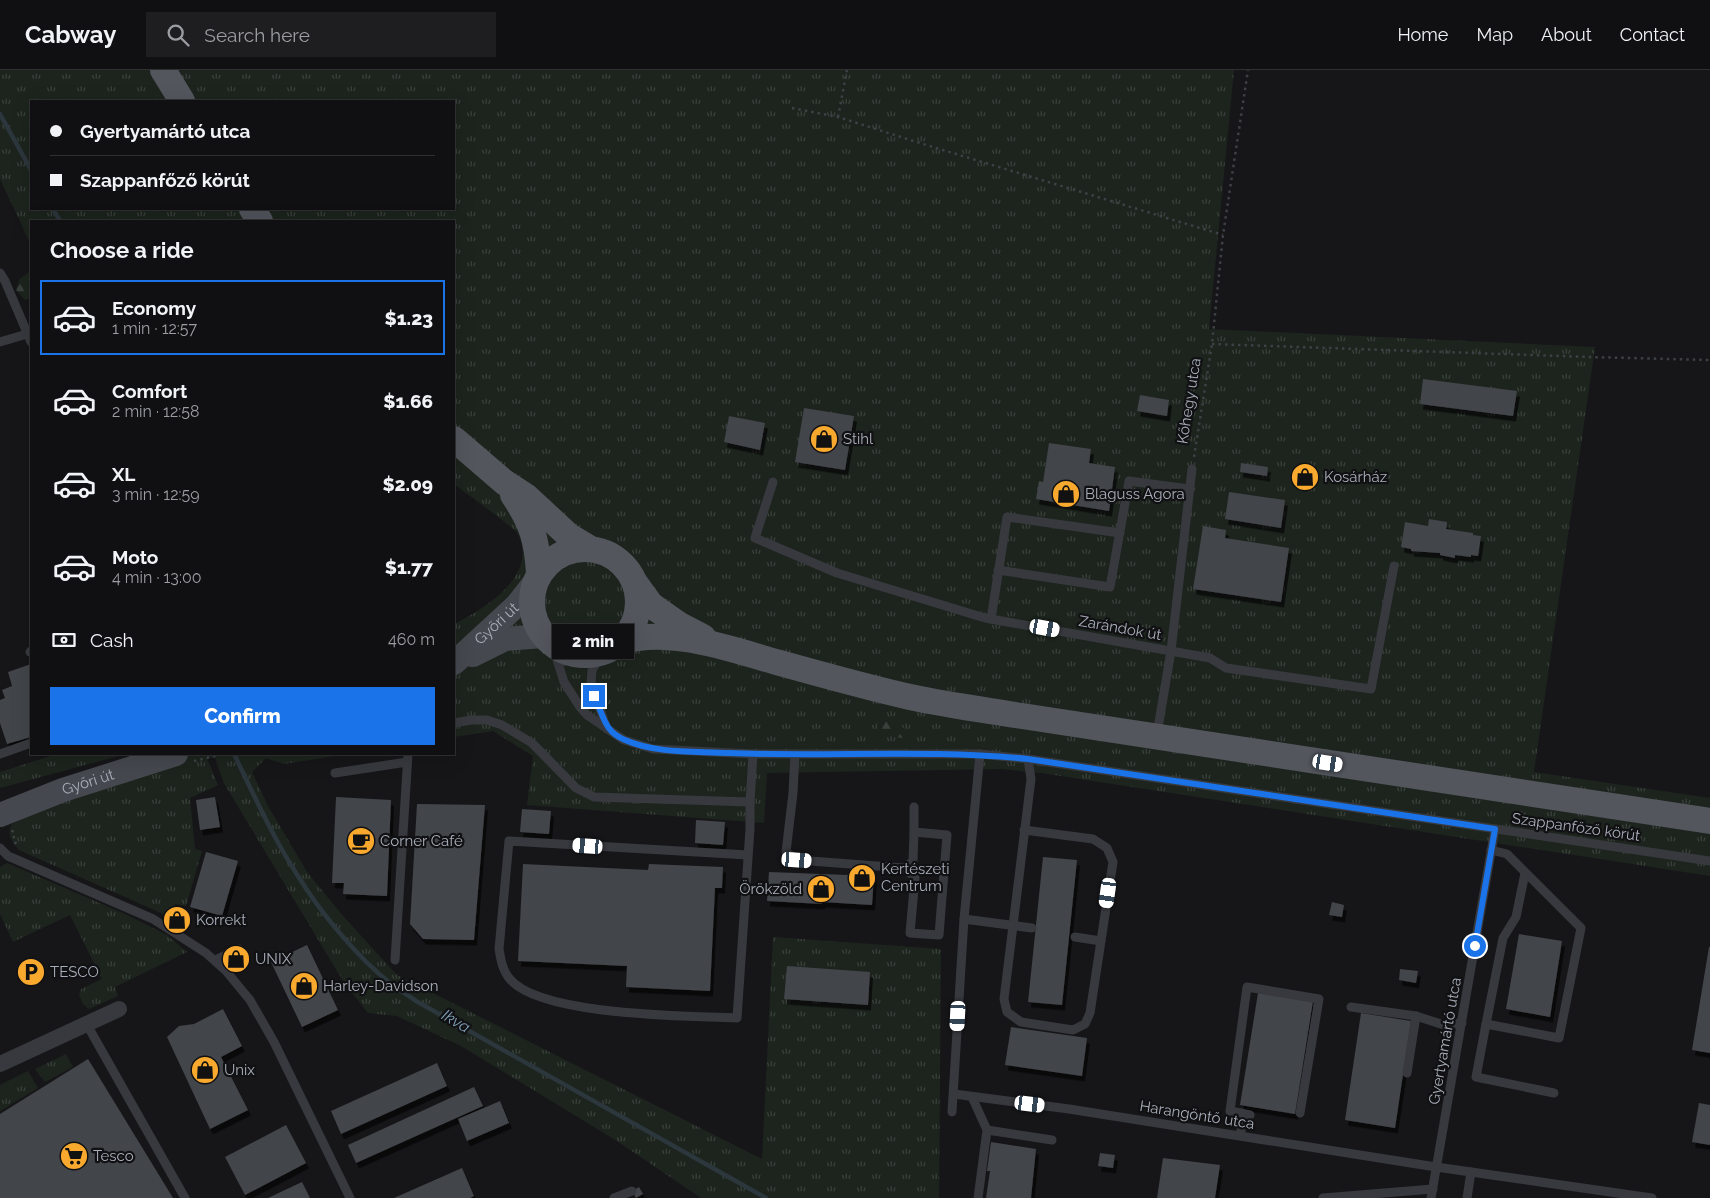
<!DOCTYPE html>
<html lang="en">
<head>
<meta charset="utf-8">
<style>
  :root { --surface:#101013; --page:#1e1e21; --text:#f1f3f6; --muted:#9c9da0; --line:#303033; --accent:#1a73e8 }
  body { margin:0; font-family:Raleway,sans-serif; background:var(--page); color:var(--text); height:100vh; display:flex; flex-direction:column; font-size:19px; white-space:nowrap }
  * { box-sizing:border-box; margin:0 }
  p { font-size:16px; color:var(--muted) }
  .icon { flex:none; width:28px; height:28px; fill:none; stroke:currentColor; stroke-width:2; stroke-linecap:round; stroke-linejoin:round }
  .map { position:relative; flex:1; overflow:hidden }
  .panel { position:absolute; left:30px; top:150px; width:425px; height:535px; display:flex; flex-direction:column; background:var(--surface); border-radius:0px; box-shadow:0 5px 20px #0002,0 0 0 1px var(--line) }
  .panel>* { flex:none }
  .banner { position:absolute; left:30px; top:30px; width:425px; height:110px; border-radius:0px; box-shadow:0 5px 20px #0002,0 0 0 1px var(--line); display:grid; align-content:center; height:110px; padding:0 20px; background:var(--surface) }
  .end { position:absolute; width:22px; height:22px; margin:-11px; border:6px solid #1a73e8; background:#fff; box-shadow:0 0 0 2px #fff }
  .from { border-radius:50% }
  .bubble { position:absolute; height:35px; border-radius:0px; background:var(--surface); box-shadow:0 5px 20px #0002,0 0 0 1px var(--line); font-size:16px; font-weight:800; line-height:35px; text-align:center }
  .car { position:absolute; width:15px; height:30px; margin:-15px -8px; border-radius:6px; box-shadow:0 0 4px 1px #0007; background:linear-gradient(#fff 24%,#345 0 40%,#fff 0 76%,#345 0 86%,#fff 0) }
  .banner b { display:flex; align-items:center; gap:18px; height:48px; font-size:19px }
  .banner b+b { border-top:1px solid var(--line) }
  .banner i { width:12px; height:12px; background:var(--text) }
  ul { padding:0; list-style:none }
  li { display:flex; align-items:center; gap:15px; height:75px; margin:0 10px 8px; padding:0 10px; border:2px solid transparent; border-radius:0px }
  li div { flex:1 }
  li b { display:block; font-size:19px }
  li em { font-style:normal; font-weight:800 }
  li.current { border-color:var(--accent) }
  li>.icon { width:45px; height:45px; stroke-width:1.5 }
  h2 { padding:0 20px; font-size:22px; line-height:60px }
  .pay { display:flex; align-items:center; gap:12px; height:55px; padding:0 20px; font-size:19px }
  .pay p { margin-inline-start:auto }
  .button { display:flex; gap:10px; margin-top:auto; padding:10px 20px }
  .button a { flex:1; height:58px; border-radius:0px; background:var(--accent); color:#fff; font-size:20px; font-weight:800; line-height:58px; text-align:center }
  header { display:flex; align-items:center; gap:30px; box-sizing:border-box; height:70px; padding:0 25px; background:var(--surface); border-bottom:1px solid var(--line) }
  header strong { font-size:24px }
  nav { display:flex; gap:28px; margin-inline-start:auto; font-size:18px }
  .search { width:350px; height:45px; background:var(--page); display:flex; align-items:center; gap:12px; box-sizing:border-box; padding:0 18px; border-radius:0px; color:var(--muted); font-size:19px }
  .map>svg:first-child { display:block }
</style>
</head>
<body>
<header>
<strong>Cabway</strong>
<div class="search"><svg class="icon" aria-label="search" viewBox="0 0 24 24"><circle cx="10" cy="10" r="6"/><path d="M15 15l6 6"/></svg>Search here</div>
<nav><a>Home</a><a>Map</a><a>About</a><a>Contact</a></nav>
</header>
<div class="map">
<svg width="1710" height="1128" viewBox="0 0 1710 1128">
  <defs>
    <pattern id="grass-tufts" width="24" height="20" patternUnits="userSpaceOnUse" patternTransform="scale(1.25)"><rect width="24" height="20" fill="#1c241d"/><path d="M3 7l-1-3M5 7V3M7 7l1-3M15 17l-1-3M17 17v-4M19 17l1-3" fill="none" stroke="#3a413c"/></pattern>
    <pattern id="forest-firs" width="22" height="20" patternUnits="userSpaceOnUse" patternTransform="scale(1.25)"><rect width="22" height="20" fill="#1c241d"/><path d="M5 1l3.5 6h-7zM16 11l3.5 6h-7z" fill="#3a413c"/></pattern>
    <filter id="shadow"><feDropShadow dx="3" dy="5.5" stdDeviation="0" flood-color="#0009"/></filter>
  </defs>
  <rect width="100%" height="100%" fill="#161619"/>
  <g fill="url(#grass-tufts)" fill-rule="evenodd">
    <path d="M0 0H1234L1209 259 1595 277 1534 702 1710 728V806L1041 703 1002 699 767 703 764 753 527 735 533 686 493 661 454 667V554C484 539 539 506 518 464 514 457 464 422 454 414V151H31V175L0 109ZM31 31H454V139H31Z"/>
    <path d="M57 684H126L0 718V702Z"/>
    <path d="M164 684H348L284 694 266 688 252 702 268 736 307 802 343 846 397 905 762 1089 773 867 941 879 939 1128H701L617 1071 461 976 397 946 368 943 343 911 224 713 215 688H207L218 715 190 728 195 779 202 781 186 836 175 834 170 847 19 780C12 771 6 765 12 754Z"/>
    <path d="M7 793 125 844 167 865 187 882 115 917 118 926 89 939 83 934 79 925 81 919 102 909 70 845 13 872 0 844V797Z"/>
    <path d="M66 984 73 997 45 1012 35 999Z"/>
    <path d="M28 1001 38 1018 0 1041V1015Z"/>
  </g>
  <g fill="url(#forest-firs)">
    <path d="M29 202H31V228L25 230 16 220 20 209Z"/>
    <path d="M879 650H896L915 670 877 664Z"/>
  </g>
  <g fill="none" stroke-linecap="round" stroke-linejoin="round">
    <g stroke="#2c363d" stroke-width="4.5">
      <path d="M0 44 31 100"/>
      <path d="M53 139 60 151"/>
      <path d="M234 684C254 725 273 768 298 806 320 842 357 887 390 913 398 920 408 925 416 931L766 1128"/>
    </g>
  </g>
  <g fill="#424449" filter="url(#shadow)">
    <path d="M1423 309 1517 321 1513 346 1420 334Z"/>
    <path d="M1140 325 1169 330 1167 346 1137 341Z"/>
    <path d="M804 338 854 346 845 400 795 392Z"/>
    <path d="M729 346 765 353 760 380 724 372Z"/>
    <path d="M1049 373 1091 379 1089 393 1115 397 1109 441 1036 429 1039 411 1043 412Z"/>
    <path d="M1241 393 1268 397 1267 406 1240 402Z"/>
    <path d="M1229 422 1285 430 1281 458 1225 449Z"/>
    <path d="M1429 449 1447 452 1446 459 1473 463V465L1481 466 1478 486 1471 485V487L1455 485V488L1440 485V483L1411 481V479L1401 477 1405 452 1428 456Z"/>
    <path d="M1203 456 1226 460 1225 468 1289 478 1281 532 1193 519Z"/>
    <path d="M31 594V667L7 674 0 653V630L5 628 2 620 12 616 8 602Z"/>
    <path d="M215 727 220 757 200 760 196 730Z"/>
    <path d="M336 727 391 730 387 826 343 824 344 813H332Z"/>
    <path d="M417 734 485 735 474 870 423 869 410 854Z"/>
    <path d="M522 739 551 741 549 764 520 762Z"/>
    <path d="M696 750 725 752 723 775 695 773Z"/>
    <path d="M206 782 238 791 222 846 190 837Z"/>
    <path d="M1043 787 1077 790 1062 935 1028 932Z"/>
    <path d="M523 794 648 800 649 794 723 797 722 818H715L710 921 626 917 627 896 518 891Z"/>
    <path d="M769 802 874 806 872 835 822 832V834L767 831Z"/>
    <path d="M1332 832 1344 835 1342 847 1329 845Z"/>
    <path d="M1519 864 1562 871 1550 947 1506 939Z"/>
    <path d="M307 875 338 940 302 957 271 892Z"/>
    <path d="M1709 877H1710V983L1692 980Z"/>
    <path d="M787 896 870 902 868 935 784 929Z"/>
    <path d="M1400 899 1418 901 1416 913 1399 910Z"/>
    <path d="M1258 923 1313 931 1295 1044 1240 1035Z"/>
    <path d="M223 939 242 976 221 987 248 1040 210 1059 167 967 179 956 194 954Z"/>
    <path d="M1361 943 1411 951 1395 1058 1345 1050Z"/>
    <path d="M1011 957 1087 968 1082 1006 1005 995Z"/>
    <path d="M88 989 173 1128H0V1044Z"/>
    <path d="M437 993 447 1016 341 1064 331 1041Z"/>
    <path d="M474 1017 483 1036 356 1093 348 1075Z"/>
    <path d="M500 1031 509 1053 467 1071 458 1049Z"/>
    <path d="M1699 1033 1710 1035V1075L1692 1072Z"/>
    <path d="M286 1055 306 1093 245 1125 225 1087Z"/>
    <path d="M991 1072 1036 1079 1031 1128H986L990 1101H987Z"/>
    <path d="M1100 1083 1115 1085 1113 1098 1098 1096Z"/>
    <path d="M1163 1088 1220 1095 1215 1128H1157Z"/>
    <path d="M462 1098 474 1126 470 1128H394Z"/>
    <path d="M302 1112 310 1128H268Z"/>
    <path d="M639 1117 643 1124 636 1128 632 1121Z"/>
  </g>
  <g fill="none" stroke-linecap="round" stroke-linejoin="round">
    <g stroke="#3d4045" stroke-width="2.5" stroke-dasharray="2.5 4" stroke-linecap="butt">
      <path d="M792 38 838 47 923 74 1223 165"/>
      <path d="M838 47 847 0"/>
      <path d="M1212 274 1589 287 1710 290"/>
      <path d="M1194 387 1212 274 1223 165 1248 0"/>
      <path d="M194 691 223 684"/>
      <path d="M13 760 12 763 16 772 14 775"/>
    </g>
    <g stroke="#37393e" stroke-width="9">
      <path d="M0 203 5 211 31 272"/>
      <path d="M0 272 27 264"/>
      <path d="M773 412 755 468 837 503 985 548 1210 588 1226 598 1371 619 1394 496"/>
      <path d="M998 500 1110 517 1129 411 1189 419"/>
      <path d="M991 549 1007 447 1120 463"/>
      <path d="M552 574 564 612 580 637 587 645 624 670 653 679 753 684H980L1028 689 1710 791"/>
      <path d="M604 581 592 600 591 614 607 659"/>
      <path d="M30 582 31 581"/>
      <path d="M454 653 471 650H487L502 655 532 673 576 718 594 727 750 732 753 684"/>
      <path d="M1157 664 1171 581 1192 399"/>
      <path d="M0 684 31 673"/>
      <path d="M795 684 793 723 786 782 797 790 904 798 915 808 910 863 939 865 947 765 914 762 913 791 904 798"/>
      <path d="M335 703 407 692"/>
      <path d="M1024 760 1093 769 1107 778 1113 792 1090 943 1085 954 1073 960 1021 952 1007 942 1004 929 1031 709 1028 689"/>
      <path d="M914 762V737"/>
      <path d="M0 778 8 786 153 849 206 883 226 901 250 930 274 972 350 1128"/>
      <path d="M1491 780 1507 784 1581 858 1559 968 1486 954 1503 868 1516 847 1525 803"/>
      <path d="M748 785 509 771 499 879C501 890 502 899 509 908 538 946 689 946 737 948L750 759V732"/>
      <path d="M964 849 1032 858"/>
      <path d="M1075 867 1101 871"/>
      <path d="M215 890 239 879"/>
      <path d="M395 890 408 684"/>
      <path d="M1351 937 1416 946 1444 955 1462 953"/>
      <path d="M86 953 185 1128"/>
      <path d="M1486 954 1476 1007 1554 1023"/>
      <path d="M1407 1003 1416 946"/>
      <path d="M954 1024 1069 1039 1436 1097 1652 1128"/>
      <path d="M972 1027 987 1060 1052 1070"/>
      <path d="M952 1042 964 849 980 684"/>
      <path d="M1250 1045 1230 1041 1247 917 1319 929 1300 1043"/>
      <path d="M1240 1065 1242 1056V1043"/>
      <path d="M614 1128 632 1121"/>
      <path d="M978 1128 987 1060"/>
      <path d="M1323 1128 1433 1119"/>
      <path d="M1431 1128 1495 759"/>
      <path d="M1467 1128 1471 1102"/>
    </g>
    <path stroke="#37393e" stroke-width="16" d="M0 994 119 939"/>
    <g stroke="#45484e" stroke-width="24">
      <path d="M473 585 505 569 544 566"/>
      <path id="s1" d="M454 593 517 535 535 512"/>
      <path id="s2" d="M0 745 63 720 176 684"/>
    </g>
    <g stroke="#53565d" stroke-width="26">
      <path d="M163 0 182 31"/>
      <path d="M252 139 260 151"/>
      <path d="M454 369 504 412 527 427 569 466 589 478"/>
      <path d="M513 425C532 453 537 470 539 503"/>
      <circle cx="585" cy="532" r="53"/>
      <path d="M635 513 651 535 678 554 703 567"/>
      <path d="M620 572C669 556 733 580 780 593 823 605 866 617 910 627 947 635 985 640 1022 646L1710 751"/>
    </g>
  </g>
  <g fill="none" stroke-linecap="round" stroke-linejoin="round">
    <path stroke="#1a73e8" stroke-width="6" d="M594 626C604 645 603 661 625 670 657 684 695 681 729 683 829 687 929 679 1028 689L1495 759 1475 876"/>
  </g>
  <defs>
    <symbol id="shop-disc" viewBox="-11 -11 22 22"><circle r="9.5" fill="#f9aa2e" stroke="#111114"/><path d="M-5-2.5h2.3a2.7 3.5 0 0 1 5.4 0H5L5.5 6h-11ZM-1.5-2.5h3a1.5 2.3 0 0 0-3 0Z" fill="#111"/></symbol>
    <symbol id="cafe-disc" viewBox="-11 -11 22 22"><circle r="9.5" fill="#f9aa2e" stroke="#111114"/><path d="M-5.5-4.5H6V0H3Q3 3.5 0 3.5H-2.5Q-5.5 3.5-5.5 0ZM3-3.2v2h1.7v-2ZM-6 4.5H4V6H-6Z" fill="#111"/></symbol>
    <symbol id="parking-disc" viewBox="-11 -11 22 22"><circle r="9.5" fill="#f9aa2e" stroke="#111114"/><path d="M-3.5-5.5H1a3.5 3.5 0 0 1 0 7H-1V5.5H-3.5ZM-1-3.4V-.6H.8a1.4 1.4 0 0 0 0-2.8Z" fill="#111"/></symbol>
    <symbol id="supermarket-disc" viewBox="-11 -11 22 22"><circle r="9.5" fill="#f9aa2e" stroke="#111114"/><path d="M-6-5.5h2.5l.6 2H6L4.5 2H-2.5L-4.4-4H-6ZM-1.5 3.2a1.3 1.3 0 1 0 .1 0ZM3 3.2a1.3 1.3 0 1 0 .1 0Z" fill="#111"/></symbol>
  </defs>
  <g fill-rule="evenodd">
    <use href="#shop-disc" x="808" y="353" width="32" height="32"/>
    <use href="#shop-disc" x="1289" y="391" width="32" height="32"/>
    <use href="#shop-disc" x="1050" y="408" width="32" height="32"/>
    <use href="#cafe-disc" x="345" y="755" width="32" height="32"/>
    <use href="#shop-disc" x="846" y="792" width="32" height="32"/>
    <use href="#shop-disc" x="805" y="803" width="32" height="32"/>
    <use href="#shop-disc" x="161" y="834" width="32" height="32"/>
    <use href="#shop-disc" x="220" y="873" width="32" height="32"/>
    <use href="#parking-disc" x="15" y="886" width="32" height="32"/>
    <use href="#shop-disc" x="288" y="900" width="32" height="32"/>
    <use href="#shop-disc" x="189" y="984" width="32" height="32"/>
    <use href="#supermarket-disc" x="58" y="1070" width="32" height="32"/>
  </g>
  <g text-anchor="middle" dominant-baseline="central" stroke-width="4.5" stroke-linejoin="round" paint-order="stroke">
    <g font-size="15" fill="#a8aeb9" stroke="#111114">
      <text transform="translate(1189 331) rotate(-81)">Kőhegy utca</text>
      <text stroke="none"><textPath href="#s1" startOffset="58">Győri út</textPath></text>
      <text transform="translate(1120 558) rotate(10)">Zarándok út</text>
      <text stroke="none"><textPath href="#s2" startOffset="94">Győri út</textPath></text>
      <text transform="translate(1576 757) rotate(8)">Szappanfőző körút</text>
      <text transform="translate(1445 971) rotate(-80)">Gyertyamártó utca</text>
      <text transform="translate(1197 1045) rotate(9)">Harangöntő utca</text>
    </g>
    <g font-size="15" fill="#a8aeb9" stroke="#111114" text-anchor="start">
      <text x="843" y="369">Stihl</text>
      <text x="1324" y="407">Kosárház</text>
      <text x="1085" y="424">Blaguss Agora</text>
      <text x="380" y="771">Corner Café</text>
      <text x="881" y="799">Kertészeti<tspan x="881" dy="17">Centrum</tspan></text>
      <text x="802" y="819" text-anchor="end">Örökzöld</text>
      <text x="196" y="850">Korrekt</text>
      <text x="255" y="889">UNIX</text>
      <text x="50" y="902">TESCO</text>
      <text x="323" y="916">Harley-Davidson</text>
      <text x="224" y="1000">Unix</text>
      <text x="93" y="1086">Tesco</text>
    </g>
    <g font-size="16" font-style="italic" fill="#7e9eb5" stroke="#111114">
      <text transform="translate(456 951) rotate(30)">Ikva</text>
    </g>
  </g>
</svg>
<i class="end from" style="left:1475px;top:876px"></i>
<i class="end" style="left:594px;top:626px"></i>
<div class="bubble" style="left:552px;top:554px;width:82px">2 min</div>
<i class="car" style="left:1045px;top:558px;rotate:100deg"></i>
<i class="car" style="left:1328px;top:693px;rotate:99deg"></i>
<i class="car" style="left:588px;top:776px;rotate:274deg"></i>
<i class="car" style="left:797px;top:790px;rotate:94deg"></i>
<i class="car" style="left:1108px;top:823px;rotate:188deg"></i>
<i class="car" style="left:958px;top:946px;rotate:183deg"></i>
<i class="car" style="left:1030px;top:1034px;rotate:97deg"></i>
<div class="banner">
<b><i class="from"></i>Gyertyamártó utca</b>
<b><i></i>Szappanfőző körút</b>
</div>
<section class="panel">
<h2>Choose a ride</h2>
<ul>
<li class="current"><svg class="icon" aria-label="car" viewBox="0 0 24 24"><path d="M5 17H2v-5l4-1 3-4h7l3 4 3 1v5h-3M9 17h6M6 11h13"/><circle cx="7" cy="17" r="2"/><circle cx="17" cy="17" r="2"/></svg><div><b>Economy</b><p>1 min · 12:57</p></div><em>$1.23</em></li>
<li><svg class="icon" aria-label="car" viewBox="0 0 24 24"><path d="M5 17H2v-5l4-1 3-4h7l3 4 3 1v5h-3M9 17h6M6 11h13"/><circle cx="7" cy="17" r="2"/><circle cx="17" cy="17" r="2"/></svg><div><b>Comfort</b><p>2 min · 12:58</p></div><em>$1.66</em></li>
<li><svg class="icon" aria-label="car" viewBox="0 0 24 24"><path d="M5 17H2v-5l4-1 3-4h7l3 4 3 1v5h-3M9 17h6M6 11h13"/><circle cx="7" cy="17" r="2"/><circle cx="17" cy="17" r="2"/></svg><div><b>XL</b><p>3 min · 12:59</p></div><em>$2.09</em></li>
<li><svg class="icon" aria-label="car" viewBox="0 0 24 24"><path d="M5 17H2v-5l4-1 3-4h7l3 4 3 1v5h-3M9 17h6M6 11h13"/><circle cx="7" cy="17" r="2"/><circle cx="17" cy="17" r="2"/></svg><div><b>Moto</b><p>4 min · 13:00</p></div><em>$1.77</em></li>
</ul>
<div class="pay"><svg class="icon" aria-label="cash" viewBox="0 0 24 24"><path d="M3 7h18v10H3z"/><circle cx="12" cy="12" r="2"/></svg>Cash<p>460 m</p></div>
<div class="button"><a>Confirm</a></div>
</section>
</div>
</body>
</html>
